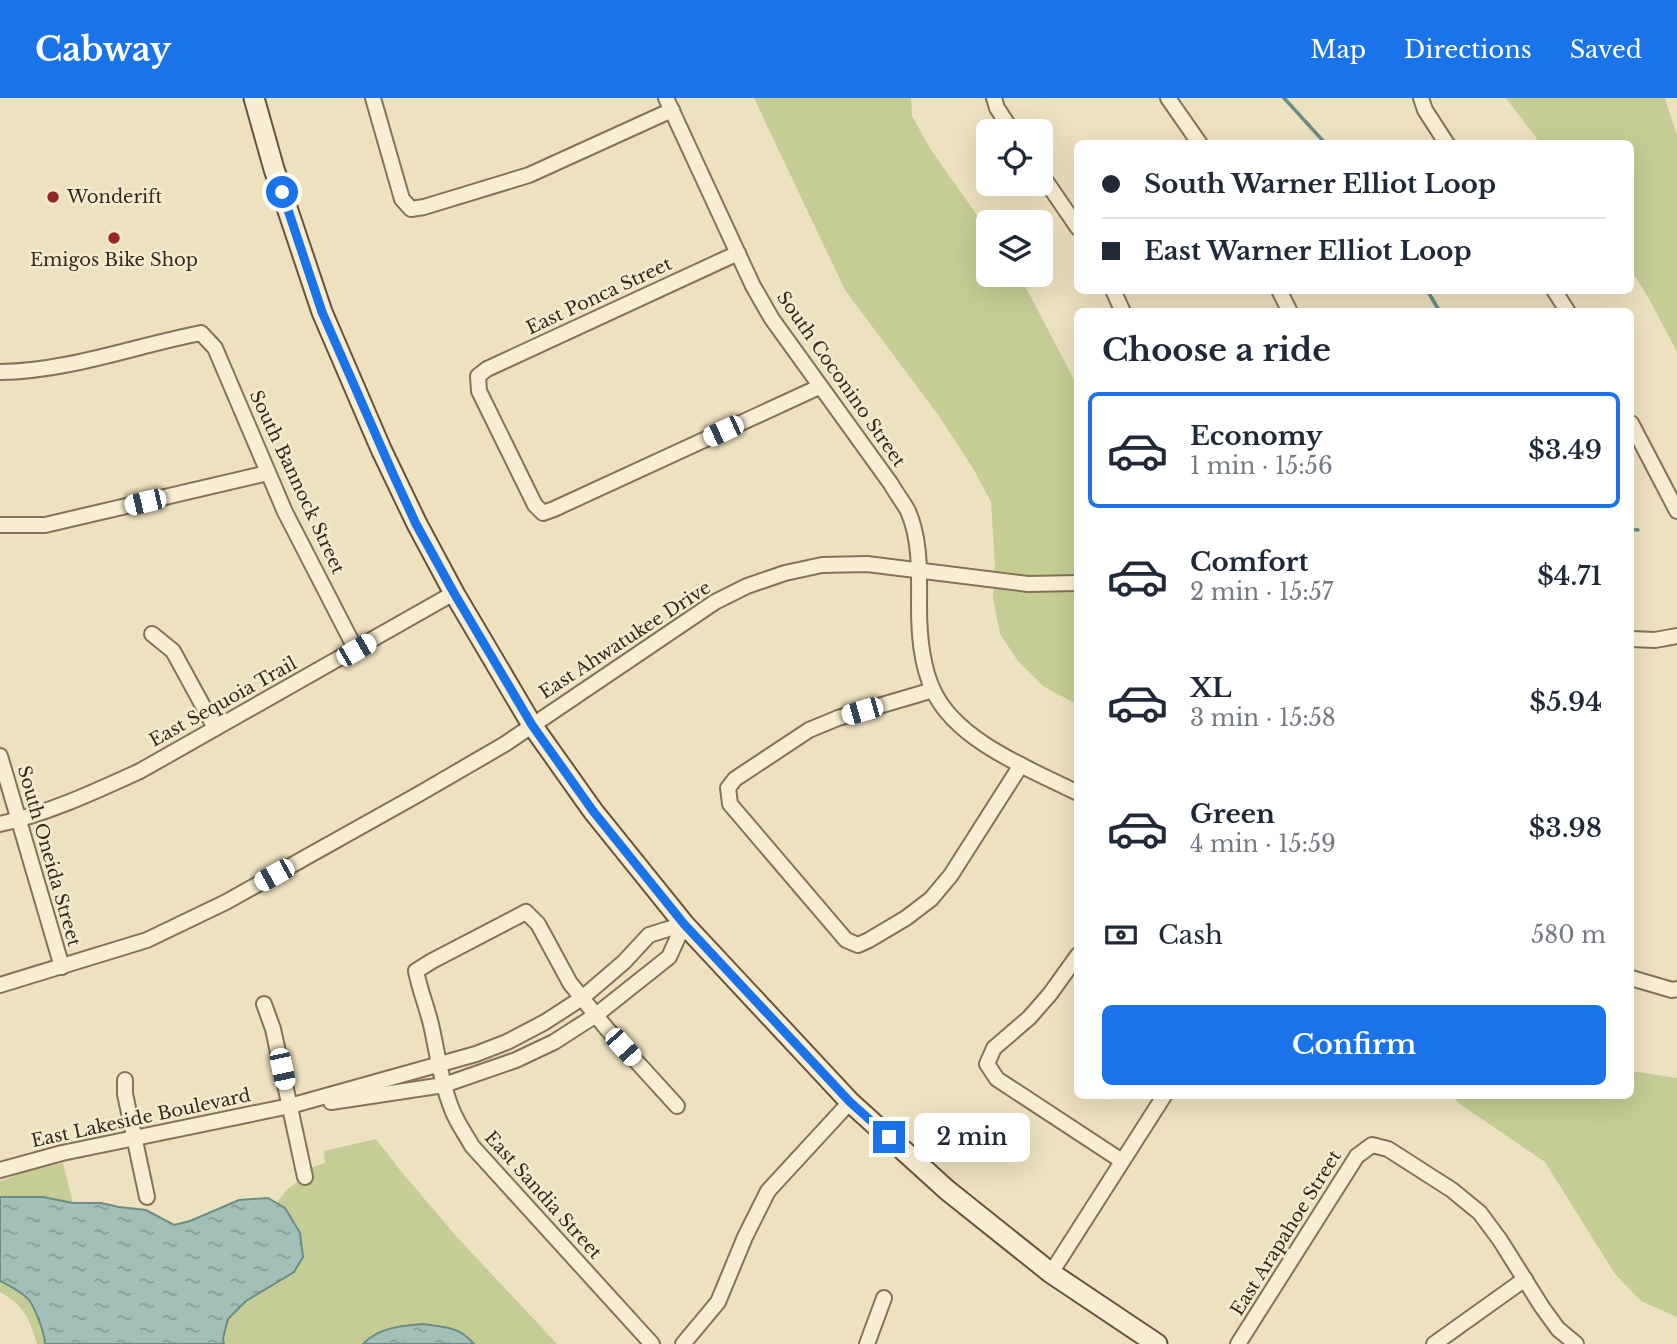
<!DOCTYPE html>
<html lang="en">
<head>
<meta charset="utf-8">
<style>
  :root { --surface:#fff; --page:#f6f6f7; --text:#1f2937; --muted:#747a83; --line:#e0e1e3; --accent:#1a73e8 }
  body { margin:0; font-family:"Libre Baskerville",serif; background:var(--page); color:var(--text); height:100vh; display:flex; flex-direction:column; font-size:26px; white-space:nowrap }
  * { box-sizing:border-box; margin:0 }
  p { font-size:23px; color:var(--muted) }
  .icon { flex:none; width:38px; height:38px; fill:none; stroke:currentColor; stroke-width:2; stroke-linecap:round; stroke-linejoin:round }
  .map { position:relative; flex:1; overflow:hidden }
  .details { position:absolute; left:1074px; top:210px; width:560px; height:791px; display:flex; flex-direction:column; background:var(--surface); border-radius:10px; box-shadow:0 7px 28px #0002 }
  .details>* { flex:none }
  .banner { position:absolute; left:1074px; top:42px; width:560px; height:154px; border-radius:10px; box-shadow:0 7px 28px #0002; display:grid; align-content:center; height:154px; padding:0 28px; background:var(--surface) }
  .controls { position:absolute; left:976px; top:21px; display:grid; gap:14px }
  .controls a { display:grid; place-items:center; width:77px; height:77px; border-radius:10px; background:var(--surface); box-shadow:0 7px 28px #0002; font-size:35px }
  .end { position:absolute; width:32px; height:32px; margin:-16px; border:9px solid #1a73e8; background:#fff; box-shadow:0 0 0 4px #fff }
  .from { border-radius:50% }
  .bubble { position:absolute; height:49px; border-radius:10px; background:var(--surface); box-shadow:0 7px 28px #0002; font-size:23px; font-weight:600; line-height:49px; text-align:center }
  .car { position:absolute; width:21px; height:42px; margin:-21px -10px; border-radius:9px; box-shadow:0 0 5px 2px #0007; background:linear-gradient(#fff 24%,#345 0 40%,#fff 0 76%,#345 0 86%,#fff 0) }
  .banner b { display:flex; align-items:center; gap:24px; height:66px; font-size:26px }
  .banner b+b { border-top:2px solid var(--line) }
  .banner i { width:18px; height:18px; background:var(--text) }
  ul { padding:0; list-style:none }
  li { display:flex; align-items:center; gap:21px; height:116px; margin:0 14px 10px; padding:0 14px; border:4px solid transparent; border-radius:10px }
  li div { flex:1 }
  li b { display:block; font-size:26px }
  li em { font-style:normal; font-weight:600 }
  li.active { border-color:var(--accent) }
  li>.icon { width:63px; height:63px; stroke-width:1.5 }
  h2 { padding:0 28px; font-size:32px; line-height:84px }
  .pay { display:flex; align-items:center; gap:18px; height:77px; padding:0 28px; font-size:26px }
  .pay p { margin-inline-start:auto }
  .cta { display:flex; gap:14px; margin-top:auto; padding:14px 28px }
  .cta a { flex:1; height:80px; border-radius:10px; background:var(--accent); color:#fff; font-size:28px; font-weight:600; line-height:80px; text-align:center }
  header { display:flex; align-items:center; gap:42px; box-sizing:border-box; height:98px; padding:0 35px; background:var(--accent); color:#fff }
  header strong { font-size:33px }
  nav { display:flex; gap:38px; margin-inline-start:auto; font-size:24px }
  .map>svg:first-child { display:block }
</style>
</head>
<body>
<header>
<strong>Cabway</strong>
<nav><a>Map</a><a>Directions</a><a>Saved</a></nav>
</header>
<div class="map">
<svg width="1677" height="1246" viewBox="0 0 1677 1246">
  <defs>
    <pattern id="water-ripples" width="26" height="14" patternUnits="userSpaceOnUse" patternTransform="scale(1.75)"><rect width="26" height="14" fill="#a3c0b8"/><path d="M2 4q2-2 4 0t4 0M15 11q2-2 4 0t4 0" fill="none" stroke="#869c95"/></pattern>
  </defs>
  <rect width="100%" height="100%" fill="#eee1c0"/>
  <g fill="#c5cc94">
    <path d="M754 0H911L912 18 931 52 989 134V177H1018L1023 184 1078 289V607L1043 588 1018 563 1000 536 993 500 995 469 991 404 974 372 939 318 845 192Z"/>
    <path d="M1506 0H1665L1677 38V254L1648 199 1631 172V46L1540 45Z"/>
    <path d="M1631 973 1677 980V1219L1641 1203 1615 1176 1545 1064 1464 1009 1451 998H1631Z"/>
    <path d="M376 1041 400 1072 456 1138 557 1246H37C29 1219 25 1209 0 1194V1083L28 1073 63 1065 73 1105H101L119 1109 146 1112 174 1127 190 1123 239 1102 268 1100 277 1105C288 1089 293 1084 313 1080L311 1070 325 1065 324 1053Z"/>
  </g>
  <g fill="url(#water-ripples)" stroke="#6a8e85" stroke-width="2">
    <path d="M0 1099H43L73 1105H101L119 1109 146 1112 174 1127 190 1123 239 1102 268 1100 285 1110 300 1135 303 1159 294 1174 246 1203 228 1221 223 1240 224 1246H45C45 1236 35 1210 29 1202 22 1194 10 1188 0 1183Z"/>
    <path d="M424 1226C447 1230 458 1228 474 1246H363C379 1229 402 1228 424 1226Z"/>
  </g>
  <g fill="none" stroke-linecap="round" stroke-linejoin="round">
    <g stroke="#6a8e85" stroke-width="3.5">
      <path d="M1284 0 1326 46"/>
      <path d="M1427 192 1440 214"/>
      <path d="M1631 431 1638 432"/>
    </g>
    <defs>
      <g id="minor">
        <path d="M373 0 402 101 411 111 424 109 529 77 672 12"/>
        <path d="M666 0 753 188 772 221 891 386C896 395 903 404 908 413 921 443 919 476 919 508 919 536 921 566 933 592 956 643 1030 671 1078 695"/>
        <path d="M994 0 997 10 1012 33"/>
        <path d="M1168 0 1200 46"/>
        <path d="M1421 0 1425 12 1447 46"/>
        <path d="M1041 76 1078 130"/>
        <path d="M738 155 487 271 478 278 479 293 535 407 543 415 554 411 819 289"/>
        <path d="M1113 192 1123 214"/>
        <path d="M1279 192 1290 214"/>
        <path d="M1554 192 1568 214"/>
        <path d="M0 274C69 273 134 248 201 235L215 250 285 414 356 552"/>
        <path d="M1631 325 1677 413"/>
        <path d="M0 427H45L268 375"/>
        <path d="M152 536 173 553 215 630"/>
        <path d="M1631 541 1655 542 1677 538"/>
        <path d="M933 592 838 620 809 632 735 681 728 690 730 706 846 842 858 847 869 842 906 820 931 801 951 777 1021 667"/>
        <path d="M0 658 62 869"/>
        <path d="M0 726C49 715 94 694 140 673L454 495"/>
        <path d="M1078 857 1050 896 1029 920 994 950 987 966 997 981 1122 1063"/>
        <path d="M1631 880 1672 892 1677 891"/>
        <path d="M0 887 147 842 226 804 419 696 505 646 715 504 747 488 785 475 822 467 867 466 1028 486 1078 485"/>
        <path d="M264 906 273 931 305 1079"/>
        <path d="M125 982V996L147 1099"/>
        <path d="M331 1004 444 987 516 962 554 944 596 917 669 859 684 826"/>
        <path d="M0 1072 62 1055 290 1008 476 956 507 944 545 924 582 900 624 864 649 837 684 826"/>
        <path d="M1051 1175 1164 998"/>
        <path d="M652 1246 472 1048C466 1037 458 1026 453 1014 442 988 438 959 432 931 428 911 420 894 416 873L432 863 526 814 538 826 570 885 607 931 677 1008"/>
        <path d="M683 1246 718 1204 745 1139 768 1093 850 1004"/>
        <path d="M867 1246 884 1200"/>
        <path d="M1238 1246 1357 1058 1372 1047 1388 1051 1452 1092 1480 1115 1500 1142 1542 1209 1558 1231 1576 1246"/>
        <path d="M1434 1246 1525 1181"/>
      </g>
      <path id="secondary" d="M254 0 274 71 322 214 381 351 417 426 454 495 532 627 593 713 684 826 850 1004 947 1092 1051 1175 1157 1246"/>
    </defs>
    <use href="#minor" stroke="#877158" stroke-width="18"/>
    <use href="#secondary" stroke="#68523b" stroke-width="23"/>
    <use href="#minor" stroke="#f9eed3" stroke-width="14"/>
    <use href="#secondary" stroke="#f9eed3" stroke-width="19"/>
  </g>
  <g fill="none" stroke-linecap="round" stroke-linejoin="round">
    <path stroke="#1a73e8" stroke-width="9" d="M282 94 322 214 393 376 416 426 454 495 532 627 593 713 684 826 850 1004 889 1039"/>
  </g>
  <g fill="#962828" stroke="#f5ebd0" stroke-width="2.5">
    <circle cx="53" cy="99" r="7"/>
    <circle cx="114" cy="140" r="7"/>
  </g>
  <g text-anchor="middle" dominant-baseline="central" stroke-width="5" stroke-linejoin="round" paint-order="stroke">
    <g font-size="18" fill="#36291d" stroke="#f5ebd0" text-anchor="start">
      <text x="67" y="99">Wonderift</text>
      <text x="114" y="162" text-anchor="middle">Emigos Bike Shop</text>
    </g>
    <g font-size="18" fill="#36291d" stroke="#f5ebd0">
      <text transform="translate(599 198) rotate(-25)">East Ponca Street</text>
      <text transform="translate(841 281) rotate(55)">South Coconino Street</text>
      <text transform="translate(297 384) rotate(65)">South Bannock Street</text>
      <text transform="translate(625 542) rotate(-33)">East Ahwatukee Drive</text>
      <text transform="translate(223 604) rotate(-29)">East Sequoia Trail</text>
      <text transform="translate(49 758) rotate(74)">South Oneida Street</text>
      <text transform="translate(141 1020) rotate(-12)">East Lakeside Boulevard</text>
      <text transform="translate(543 1097) rotate(48)">East Sandia Street</text>
      <text transform="translate(1286 1135) rotate(-58)">East Arapahoe Street</text>
    </g>
  </g>
</svg>
<div class="controls">
<a><svg class="icon" aria-label="locate" viewBox="0 0 24 24"><circle cx="12" cy="12" r="6"/><path d="M12 2v4M12 18v4M2 12h4M18 12h4"/></svg></a>
<a><svg class="icon" aria-label="layers" viewBox="0 0 24 24"><path d="M12 4l9 5-9 5-9-5zM3 14l9 5 9-5"/></svg></a>
</div>
<i class="end from" style="left:282px;top:94px"></i>
<i class="end" style="left:889px;top:1039px"></i>
<div class="bubble" style="left:914px;top:1015px;width:116px">2 min</div>
<i class="car" style="left:723px;top:333px;rotate:245deg"></i>
<i class="car" style="left:145px;top:404px;rotate:257deg"></i>
<i class="car" style="left:356px;top:552px;rotate:60deg"></i>
<i class="car" style="left:862px;top:613px;rotate:254deg"></i>
<i class="car" style="left:274px;top:777px;rotate:241deg"></i>
<i class="car" style="left:623px;top:949px;rotate:138deg"></i>
<i class="car" style="left:282px;top:971px;rotate:168deg"></i>
<div class="banner">
<b><i class="from"></i>South Warner Elliot Loop</b>
<b><i></i>East Warner Elliot Loop</b>
</div>
<section class="details">
<h2>Choose a ride</h2>
<ul>
<li class="active"><svg class="icon" aria-label="car" viewBox="0 0 24 24"><path d="M5 17H2v-5l4-1 3-4h7l3 4 3 1v5h-3M9 17h6M6 11h13"/><circle cx="7" cy="17" r="2"/><circle cx="17" cy="17" r="2"/></svg><div><b>Economy</b><p>1 min · 15:56</p></div><em>$3.49</em></li>
<li><svg class="icon" aria-label="car" viewBox="0 0 24 24"><path d="M5 17H2v-5l4-1 3-4h7l3 4 3 1v5h-3M9 17h6M6 11h13"/><circle cx="7" cy="17" r="2"/><circle cx="17" cy="17" r="2"/></svg><div><b>Comfort</b><p>2 min · 15:57</p></div><em>$4.71</em></li>
<li><svg class="icon" aria-label="car" viewBox="0 0 24 24"><path d="M5 17H2v-5l4-1 3-4h7l3 4 3 1v5h-3M9 17h6M6 11h13"/><circle cx="7" cy="17" r="2"/><circle cx="17" cy="17" r="2"/></svg><div><b>XL</b><p>3 min · 15:58</p></div><em>$5.94</em></li>
<li><svg class="icon" aria-label="car" viewBox="0 0 24 24"><path d="M5 17H2v-5l4-1 3-4h7l3 4 3 1v5h-3M9 17h6M6 11h13"/><circle cx="7" cy="17" r="2"/><circle cx="17" cy="17" r="2"/></svg><div><b>Green</b><p>4 min · 15:59</p></div><em>$3.98</em></li>
</ul>
<div class="pay"><svg class="icon" aria-label="cash" viewBox="0 0 24 24"><path d="M3 7h18v10H3z"/><circle cx="12" cy="12" r="2"/></svg>Cash<p>580 m</p></div>
<div class="cta"><a>Confirm</a></div>
</section>
</div>
</body>
</html>
